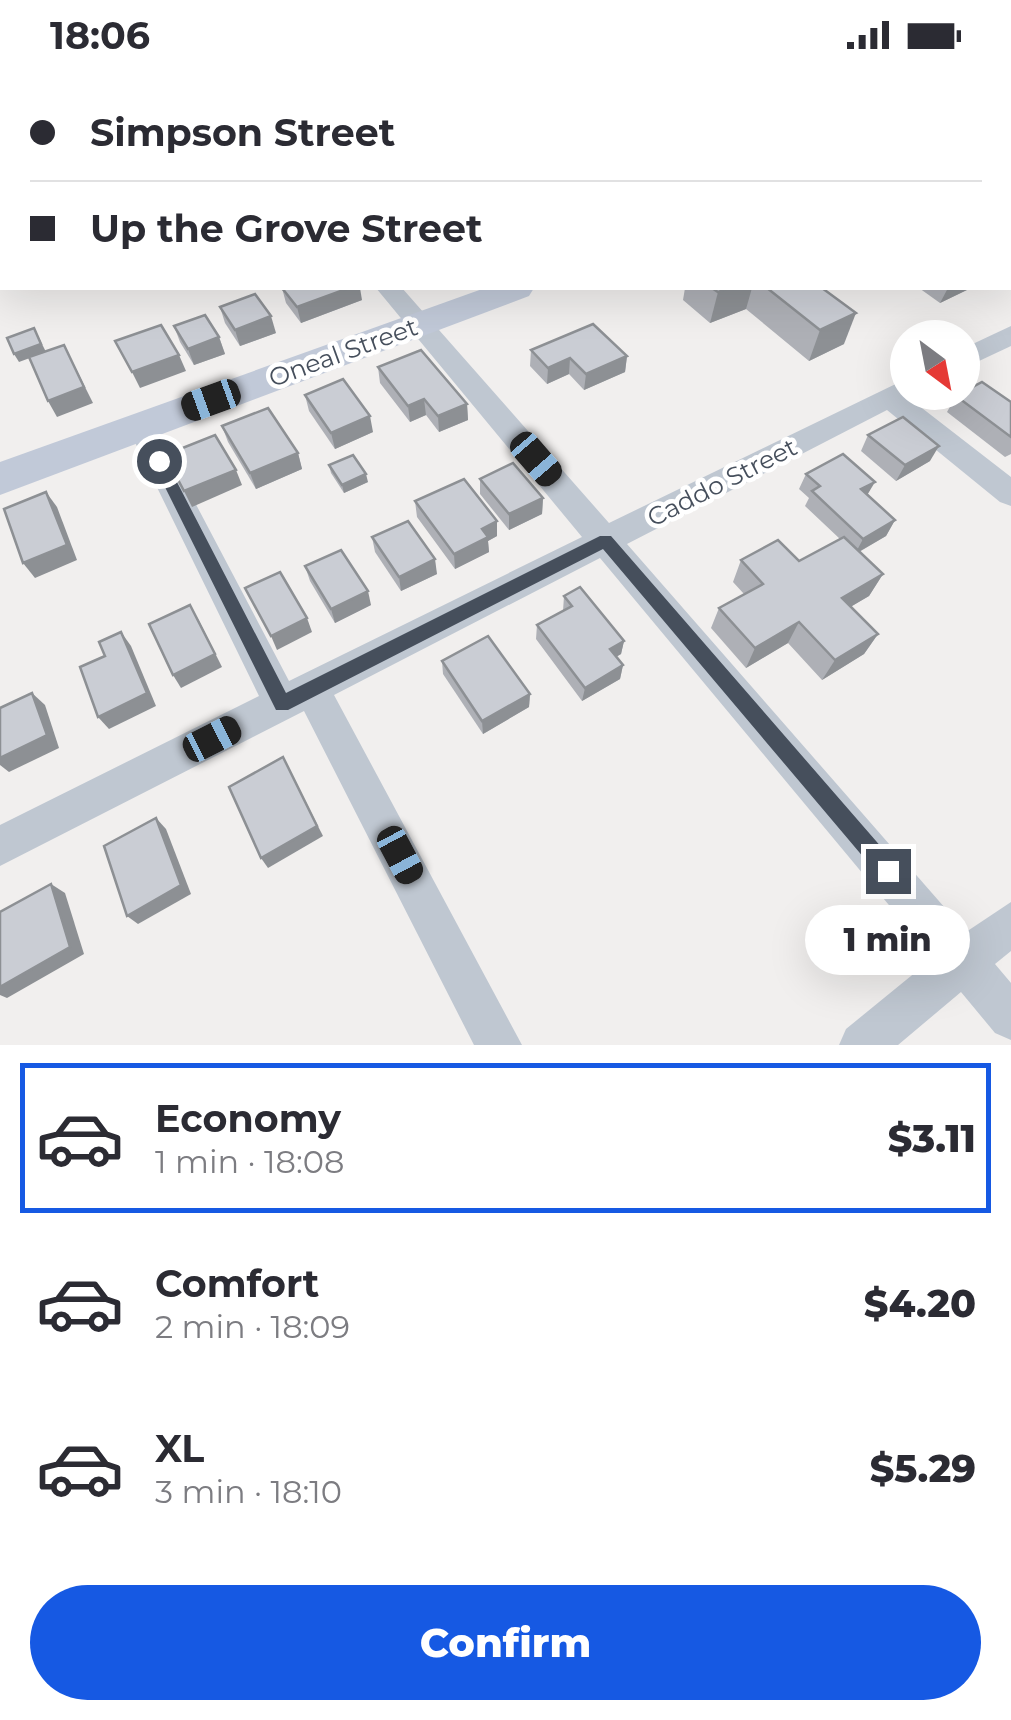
<!DOCTYPE html>
<html lang="en">
<head>
<meta charset="utf-8">
<style>
  :root { --surface:#fff; --page:#f7f7f7; --text:#2b2b33; --muted:#7c7c81; --line:#e1e1e2; --accent:#1659e3 }
  body { margin:0; font-family:Montserrat,sans-serif; background:var(--page); color:var(--text); height:100vh; display:flex; flex-direction:column; font-size:38px; white-space:nowrap }
  * { box-sizing:border-box; margin:0 }
  p { font-size:32px; color:var(--muted) }
  .icon { flex:none; width:55px; height:55px; fill:none; stroke:currentColor; stroke-width:2; stroke-linecap:round; stroke-linejoin:round }
  .map { position:relative; height:975px; overflow:hidden }
  .side { display:flex; flex-direction:column; background:var(--surface); flex:1 }
  .side>* { flex:none }
  .guide { position:absolute; left:0px; top:0px; width:1012px; height:220px; box-shadow:0 10px 40px #0002; display:grid; align-content:center; height:220px; padding:0 30px; background:var(--surface) }
  .needle { width:65px; rotate:148deg }
  .controls { position:absolute; left:890px; top:250px; display:grid; gap:20px }
  .controls a { display:grid; place-items:center; width:90px; height:90px; border-radius:50%; background:var(--surface); box-shadow:0 10px 40px #0002; font-size:50px }
  .end { position:absolute; width:45px; height:45px; margin:-22px; border:12px solid #464f5c; background:#fff; box-shadow:0 0 0 5px #fff }
  .from { border-radius:50% }
  .bubble { position:absolute; height:70px; border-radius:35px; background:var(--surface); box-shadow:0 10px 40px #0002; font-size:32px; font-weight:800; line-height:70px; text-align:center }
  .car { position:absolute; width:30px; height:60px; margin:-30px -15px; border-radius:12px; box-shadow:0 0 8px 2px #0007; background:linear-gradient(#222 24%,#8ab4d8 0 40%,#222 0 76%,#8ab4d8 0 86%,#222 0) }
  .guide b { display:flex; align-items:center; gap:35px; height:95px; font-size:38px }
  .guide b+b { border-top:2px solid var(--line) }
  .guide i { width:25px; height:25px; background:var(--text) }
  ul { padding:18px 0 0; list-style:none }
  li { display:flex; align-items:center; gap:30px; height:150px; margin:0 20px 15px; padding:0 10px; border:5px solid transparent; border-radius:0px }
  li div { flex:1 }
  li b { display:block; font-size:38px }
  li em { font-style:normal; font-weight:800 }
  li.current { border-color:var(--accent) }
  li>.icon { width:90px; height:90px; stroke-width:1.5 }
  .action { display:flex; gap:20px; margin-top:auto; padding:20px 30px }
  .action a { flex:1; height:115px; border-radius:60px; background:var(--accent); color:#fff; font-size:40px; font-weight:800; line-height:115px; text-align:center }
  .status { display:flex; justify-content:space-between; align-items:center; height:70px; padding:0 50px; background:var(--surface); direction:ltr }
  .status svg { height:28px; fill:currentColor }
  .map>svg:first-child { display:block }
</style>
</head>
<body>
<div class="status"><b>18:06</b><svg viewBox="0 0 49 12"><path d="M0 12V9h3v3zM5 12V6h3v6zM10 12V3h3v9zM15 12V0h3v12zM26 1h20v11H26zM47 4h2v5h-2z"/></svg></div>
<div class="map">
<svg width="1011" height="975" viewBox="0 0 1011 975">
  <rect width="100%" height="100%" fill="#f1efee"/>
  <g fill="none" stroke-linecap="round" stroke-linejoin="round">
    <g fill="#bfc7d1" fill-rule="evenodd">
      <path d="M401 0H421L418 2H400Z"/>
      <path d="M461 0H474L475 2H464Z"/>
      <path d="M523 0H539L536 2H522Z"/>
    </g>
    <g fill="#bfc7d1" fill-rule="evenodd">
      <path d="M200 0H219L221 2H201Z"/>
      <path d="M751 0H773L775 2H752Z"/>
      <rect x="0" y="28" width="2" height="12"/>
      <rect x="1010" y="140" width="1" height="15"/>
      <path d="M376 218H402L609 453 908 308V322H919L909 328 1011 407V436L1000 432 887 340 627 474 966 862 1011 832V881L995 894 1011 913V970L995 963 961 922 898 975H839L846 959 933 888 600 488 334 625 522 975H474L304 641 0 796V755L259 626 127 356 131 349H151L289 611 582 467Z"/>
      <path d="M1011 256V276L962 299V279Z"/>
    </g>
    <g fill="#c1c9d8" fill-rule="evenodd">
      <rect x="1010" y="23" width="1" height="16"/>
      <path d="M485 218H534L529 226 0 425V392Z"/>
    </g>
  </g>
  <g fill="#aeb0b6">
    <rect x="538" y="0" width="141" height="2"/>
    <path d="M917 0H994L993 2H917Z"/>
    <path d="M282 218 362 230 301 253 286 233Z"/>
    <path d="M685 218H822L844 274 809 291 746 239 710 253 683 230Z"/>
    <path d="M919 218H971L940 233Z"/>
    <path d="M220 237 276 263 240 276 225 253Z"/>
    <path d="M174 256 219 267 225 284 194 295 180 272Z"/>
    <path d="M531 280 627 286 625 302 584 320 569 304 547 314 530 296Z"/>
    <path d="M378 297 467 334 468 350 439 362 426 345 410 352 380 313Z"/>
    <path d="M305 325 373 362 335 379 309 341Z"/>
    <path d="M956 326 1011 332V384L1005 387 947 342Z"/>
    <path d="M222 356 298 383 302 399 256 419 228 372Z"/>
    <path d="M868 365 930 391 896 411 861 381Z"/>
    <path d="M329 395 368 412 344 423 331 403Z"/>
    <path d="M806 404 874 412 867 425 895 450 886 466 859 482 883 504 869 526 850 537 878 564 864 584 822 610 788 573 746 598 711 558 719 538 744 524 733 512 741 490 799 491 840 469 805 436 809 428 799 419Z"/>
    <path d="M480 409 543 428 542 444 509 460 480 424Z"/>
    <path d="M415 431 497 466 488 471 489 482 455 499 417 447Z"/>
    <path d="M372 467 437 504 401 521 375 482Z"/>
    <path d="M305 496 371 535 335 553 310 511Z"/>
    <path d="M564 526 624 571 621 584 616 587 623 595 620 609 582 631 536 569 537 555 563 541Z"/>
    <path d="M442 591 530 624 529 637 483 664 443 604Z"/>
  </g>
  <g fill="#8d9094">
    <path d="M8 0 9 2H2V18H0V1Z"/>
    <path d="M12 0H40L41 2H13Z"/>
    <path d="M238 0H267L268 2H239Z"/>
    <path d="M283 0H303V2H284Z"/>
    <path d="M576 0H624L623 2H568Z"/>
    <rect x="645" y="0" width="34" height="2"/>
    <rect x="0" y="56" width="2" height="18"/>
    <path d="M2 176V215L0 216V177Z"/>
    <path d="M349 218H360L362 230 301 253 297 237Z"/>
    <path d="M730 218H752L746 239 710 253 718 222Z"/>
    <path d="M948 218H971L940 233Z"/>
    <path d="M856 243 844 274 809 291 820 260Z"/>
    <path d="M271 246 276 263 240 276 235 260Z"/>
    <path d="M34 258 46 282 19 292 14 284Z"/>
    <path d="M219 267 225 284 194 295 188 279Z"/>
    <path d="M64 275 93 333 57 347 48 331Z"/>
    <path d="M179 285 186 301 140 318 132 302Z"/>
    <path d="M627 286 625 302 584 320 586 304Z"/>
    <path d="M570 288 569 304 547 314 548 298Z"/>
    <path d="M424 329 426 345 410 352 408 336Z"/>
    <path d="M467 334 468 350 439 362 438 346Z"/>
    <path d="M370 346 373 362 335 379 331 363Z"/>
    <path d="M939 376 930 391 896 411 905 395Z"/>
    <path d="M298 383 302 399 256 419 250 403Z"/>
    <path d="M236 400 242 415 192 437 184 421Z"/>
    <path d="M366 404 368 412 344 423 342 415Z"/>
    <path d="M875 412 866 427 861 419Z"/>
    <path d="M46 422 57 437 77 490 35 508 23 493Z"/>
    <path d="M543 428 542 444 509 460V444Z"/>
    <path d="M895 450 886 466 855 484 863 469Z"/>
    <path d="M497 451V466L488 471 489 482 455 499 454 484 482 459Z"/>
    <path d="M435 489 437 504 401 521 399 507Z"/>
    <path d="M883 504 869 526 830 549 842 528Z"/>
    <path d="M368 521 371 535 335 553 331 539Z"/>
    <path d="M307 548 312 562 277 580 271 566Z"/>
    <path d="M198 549 222 597 181 618 173 605Z"/>
    <path d="M799 552 788 573 746 598 755 578Z"/>
    <path d="M121 562 131 576 156 636 109 659 98 647Z"/>
    <path d="M878 564 864 584 822 610 835 590Z"/>
    <path d="M624 571 621 584 607 592 610 579Z"/>
    <path d="M623 595 620 609 582 631 585 618Z"/>
    <path d="M32 623 45 635 59 678 9 702 0 695V688Z"/>
    <path d="M530 624 529 637 483 664 482 651Z"/>
    <path d="M283 687 323 766 268 798 261 788Z"/>
    <path d="M156 748 166 759 191 824 138 854 127 846Z"/>
    <path d="M51 814 65 823 84 884 7 928 0 925V917Z"/>
  </g>
  <g fill="#cacdd4" stroke="#8d9094" stroke-width="2.5">
    <path d="M150 0H188L190 2H141Z"/>
    <path d="M555 0H576L568 2H559Z"/>
    <path d="M926 0H953L958 2H931Z"/>
    <path d="M966 0H994L988 2H971Z"/>
    <path d="M0 116H2V176L0 177Z"/>
    <path d="M282 218H349L297 237Z"/>
    <path d="M712 218H730L718 222Z"/>
    <path d="M767 218H822L856 243 820 260Z"/>
    <path d="M255 224 271 246 235 260 220 237Z"/>
    <path d="M205 245 219 267 188 279 174 256Z"/>
    <path d="M593 254 627 286 586 304 570 288 548 298 531 280Z"/>
    <path d="M161 255 179 285 132 302 115 271Z"/>
    <path d="M34 258 41 274 14 284 7 268Z"/>
    <path d="M64 275 84 317 48 331 29 287Z"/>
    <path d="M421 280 467 334 438 346 424 329 408 336 378 297Z"/>
    <path d="M343 309 370 346 331 363 305 325Z"/>
    <path d="M982 312 1011 332V367L956 326Z"/>
    <path d="M268 338 298 383 250 403 222 356Z"/>
    <path d="M903 347 939 376 905 395 868 365Z"/>
    <path d="M215 365 236 400 184 421 165 385Z"/>
    <path d="M843 384 875 412 861 419 895 450 863 469 812 421 820 416 806 404Z"/>
    <path d="M353 385 366 404 342 415 329 395Z"/>
    <path d="M513 393 543 428 509 444 480 409Z"/>
    <path d="M464 409 497 451 482 459 488 467 454 484 415 431Z"/>
    <path d="M46 422 67 475 23 493 4 439Z"/>
    <path d="M408 451 435 489 399 507 372 467Z"/>
    <path d="M844 467 883 504 842 528 878 564 835 590 799 552 755 578 719 538 763 514 741 490 778 470 799 491Z"/>
    <path d="M341 480 368 521 331 539 305 496Z"/>
    <path d="M280 502 307 548 271 566 245 518Z"/>
    <path d="M580 517 624 571 610 579 623 595 585 618 537 555 572 536 564 526Z"/>
    <path d="M190 535 215 584 173 605 149 554Z"/>
    <path d="M121 562 147 623 98 647 80 597 105 586 99 572Z"/>
    <path d="M488 566 530 624 482 651 442 591Z"/>
    <path d="M32 623 47 665 0 688V638Z"/>
    <path d="M283 687 317 756 261 788 229 717Z"/>
    <path d="M156 748 181 815 127 846 104 776Z"/>
    <path d="M51 814 70 877 0 917V842Z"/>
  </g>
  <path fill="#464f5c" d="M154 387H164L286 623 600 466H611L896 794V808H881L603 479 288 640H276L152 391Z"/>
  <g text-anchor="middle" dominant-baseline="central" stroke-width="9" stroke-linejoin="round" paint-order="stroke">
    <g font-size="25" fill="#464f5c" stroke="#fff">
      <text transform="translate(343 282) rotate(-20)">Oneal Street</text>
      <text transform="translate(722 412) rotate(-27)">Caddo Street</text>
    </g>
  </g>
</svg>
<div class="controls">
<a><svg class="needle" viewBox="-14 -14 28 28"><path d="M0-13l5 13h-10z" fill="#e53935"/><path d="M0 13l5-13h-10z" fill="#7c7c81"/></svg></a>
</div>
<i class="end from" style="left:159px;top:391px"></i>
<i class="end" style="left:888px;top:801px"></i>
<div class="bubble" style="left:805px;top:835px;width:165px">1 min</div>
<i class="car" style="left:211px;top:330px;rotate:250deg"></i>
<i class="car" style="left:536px;top:389px;rotate:139deg"></i>
<i class="car" style="left:212px;top:669px;rotate:63deg"></i>
<i class="car" style="left:400px;top:785px;rotate:152deg"></i>
<div class="guide">
<b><i class="from"></i>Simpson Street</b>
<b><i></i>Up the Grove Street</b>
</div>
</div>
<section class="side">
<ul>
<li class="current"><svg class="icon" aria-label="car" viewBox="0 0 24 24"><path d="M5 17H2v-5l4-1 3-4h7l3 4 3 1v5h-3M9 17h6M6 11h13"/><circle cx="7" cy="17" r="2"/><circle cx="17" cy="17" r="2"/></svg><div><b>Economy</b><p>1 min · 18:08</p></div><em>$3.11</em></li>
<li><svg class="icon" aria-label="car" viewBox="0 0 24 24"><path d="M5 17H2v-5l4-1 3-4h7l3 4 3 1v5h-3M9 17h6M6 11h13"/><circle cx="7" cy="17" r="2"/><circle cx="17" cy="17" r="2"/></svg><div><b>Comfort</b><p>2 min · 18:09</p></div><em>$4.20</em></li>
<li><svg class="icon" aria-label="car" viewBox="0 0 24 24"><path d="M5 17H2v-5l4-1 3-4h7l3 4 3 1v5h-3M9 17h6M6 11h13"/><circle cx="7" cy="17" r="2"/><circle cx="17" cy="17" r="2"/></svg><div><b>XL</b><p>3 min · 18:10</p></div><em>$5.29</em></li>
</ul>
<div class="action"><a>Confirm</a></div>
</section>
</body>
</html>
